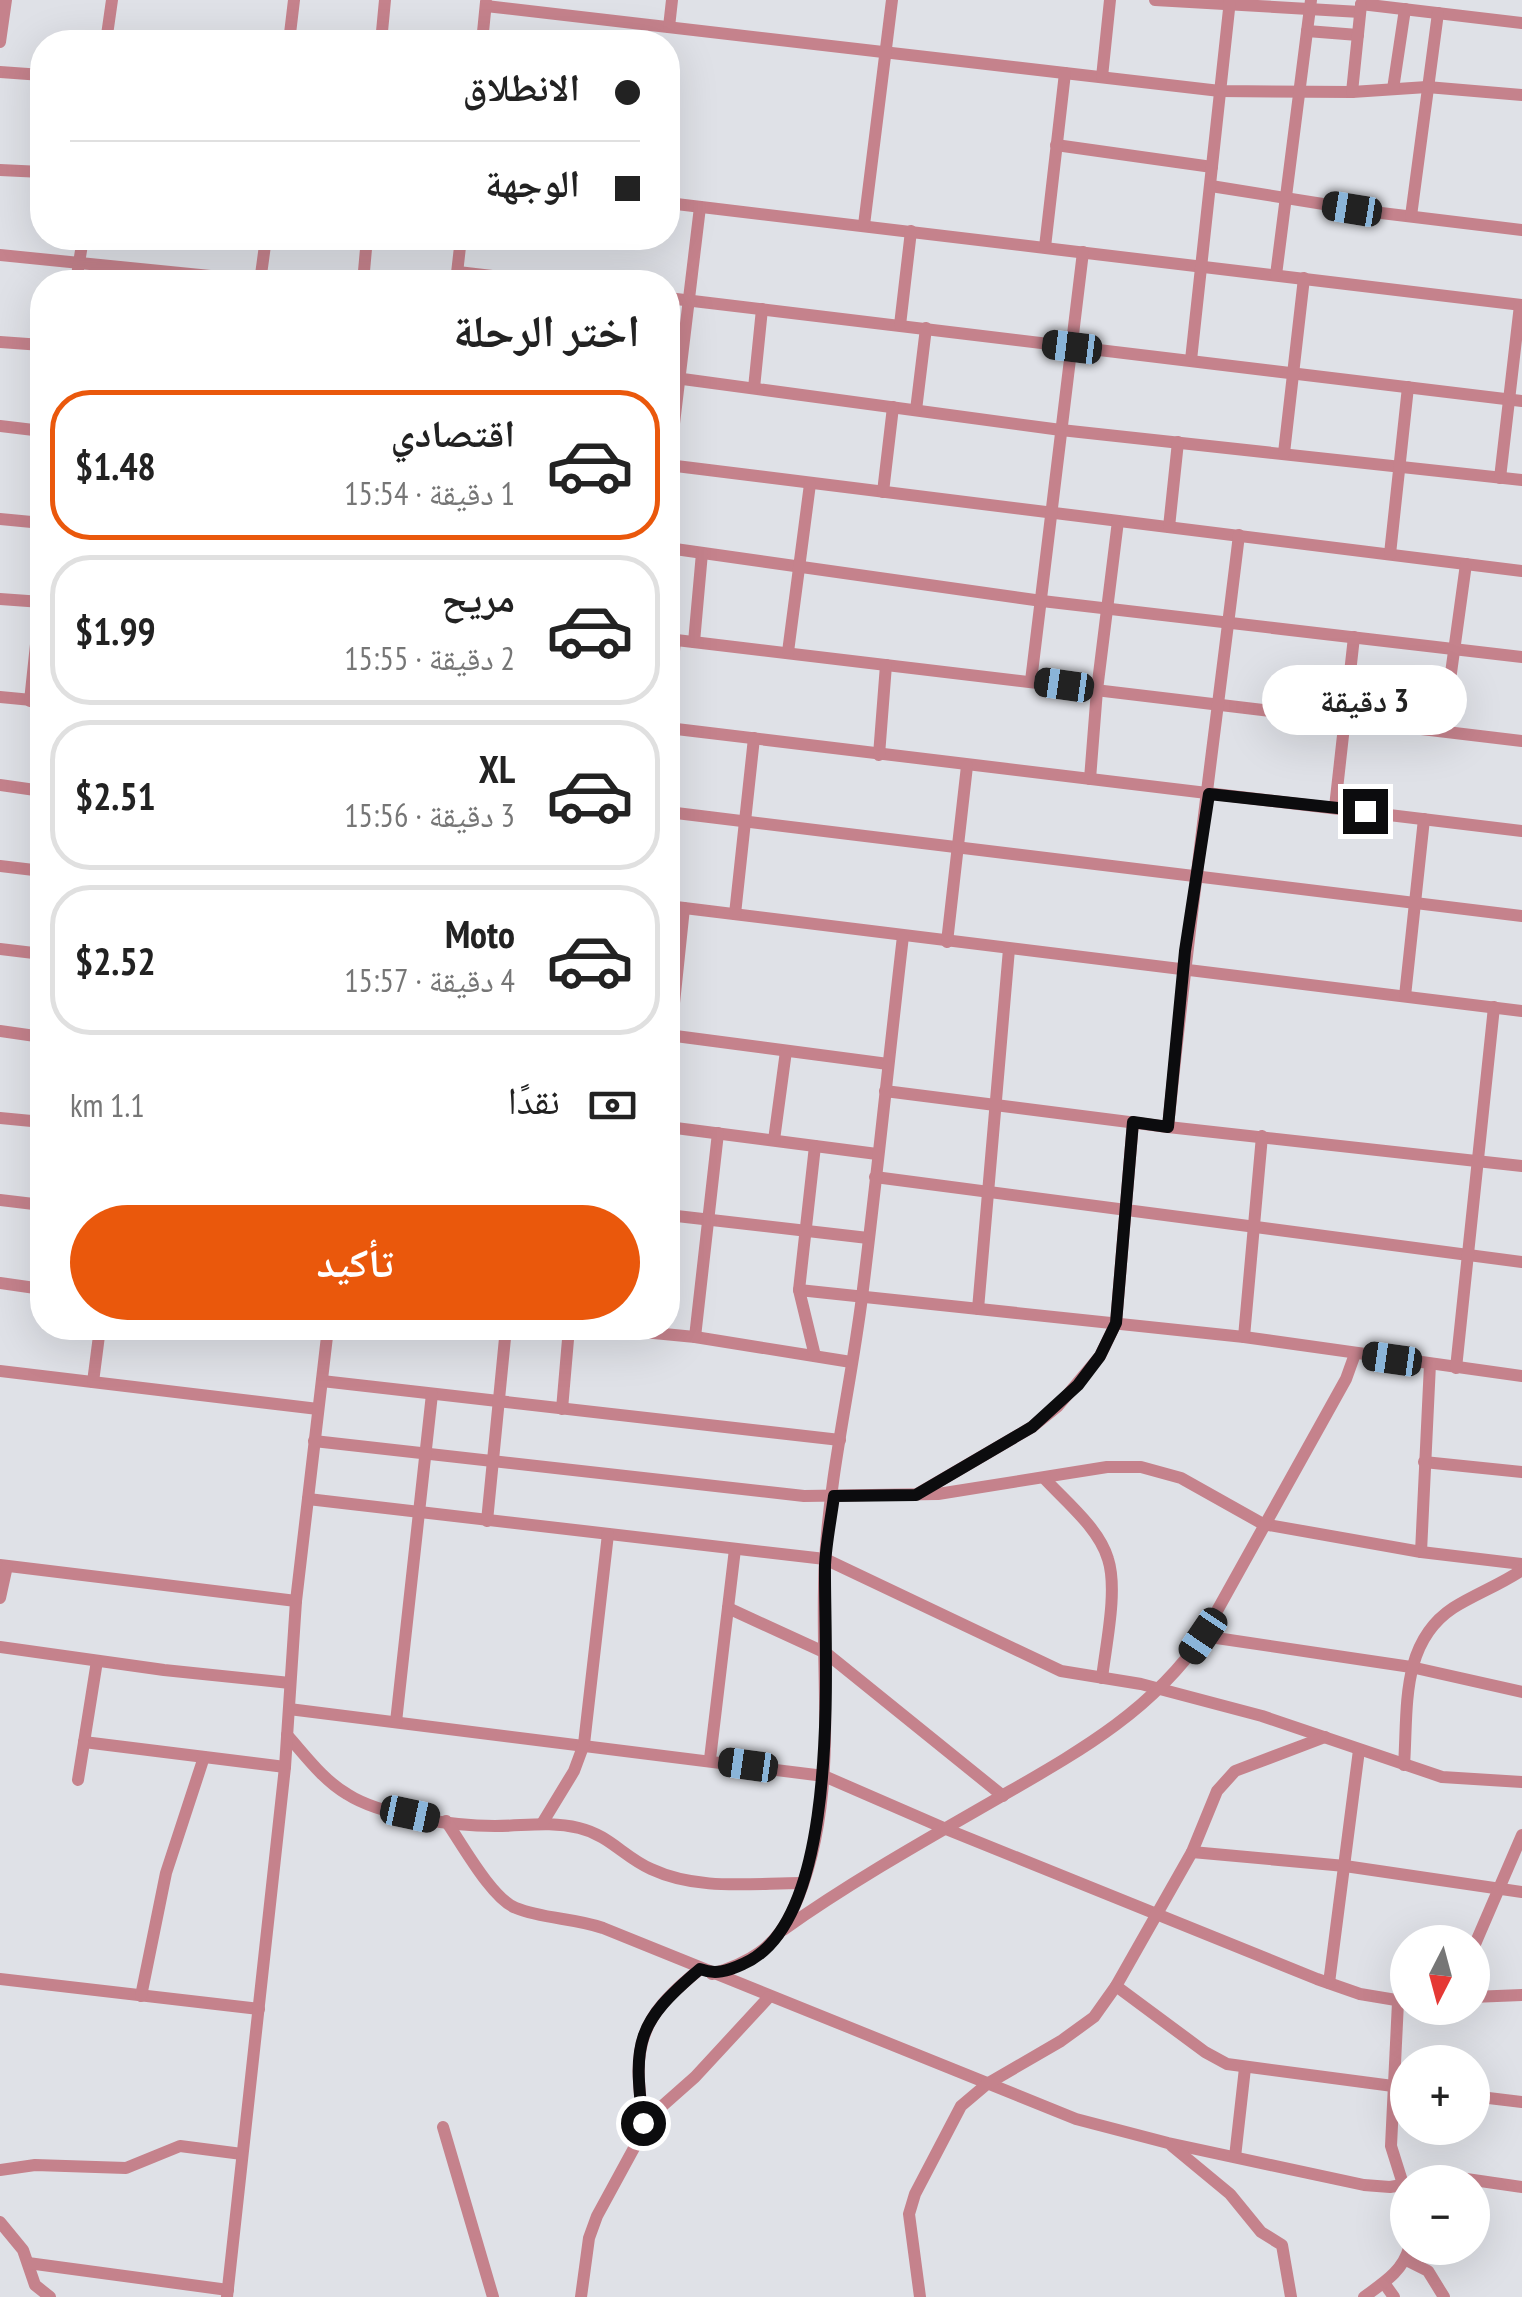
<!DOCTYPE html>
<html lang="ar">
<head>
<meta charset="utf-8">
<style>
  :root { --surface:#fff; --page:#f6f6f6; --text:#222; --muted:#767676; --line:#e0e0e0; --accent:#ea580c }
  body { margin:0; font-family:"PT Sans Narrow","Noto Naskh Arabic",sans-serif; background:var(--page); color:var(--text); direction:rtl; height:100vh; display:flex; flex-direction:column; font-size:38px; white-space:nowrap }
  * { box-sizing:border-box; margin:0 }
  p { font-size:32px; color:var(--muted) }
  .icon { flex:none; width:55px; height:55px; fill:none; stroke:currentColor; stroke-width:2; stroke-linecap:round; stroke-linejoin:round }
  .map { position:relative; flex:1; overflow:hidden; direction:ltr }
  .panel { position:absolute; left:30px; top:270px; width:650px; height:1070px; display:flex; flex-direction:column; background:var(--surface); border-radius:40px; box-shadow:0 10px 40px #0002; direction:rtl }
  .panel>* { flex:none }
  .guide { position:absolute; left:30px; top:30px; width:650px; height:220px; border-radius:40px; box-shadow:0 10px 40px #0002; direction:rtl; display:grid; align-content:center; height:220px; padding:0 40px; background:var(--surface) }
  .needle { width:65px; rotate:186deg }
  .fabs { position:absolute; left:1390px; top:1925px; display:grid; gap:20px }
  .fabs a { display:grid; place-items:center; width:100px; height:100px; border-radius:50%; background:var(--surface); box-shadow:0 10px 40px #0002; font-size:50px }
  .end { position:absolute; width:45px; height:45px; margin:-22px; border:12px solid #0c0c0e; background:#fff; box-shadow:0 0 0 5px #fff }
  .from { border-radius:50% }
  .bubble { position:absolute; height:70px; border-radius:35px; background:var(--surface); box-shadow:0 10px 40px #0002; font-size:32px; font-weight:700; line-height:70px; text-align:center; direction:rtl }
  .car { position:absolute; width:30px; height:60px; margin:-30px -15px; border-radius:12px; box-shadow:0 0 8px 2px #0007; background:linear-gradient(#222 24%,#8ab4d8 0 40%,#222 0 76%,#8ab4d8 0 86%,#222 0) }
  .guide b { display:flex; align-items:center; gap:35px; height:95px; font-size:38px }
  .guide b+b { border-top:2px solid var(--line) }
  .guide i { width:25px; height:25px; background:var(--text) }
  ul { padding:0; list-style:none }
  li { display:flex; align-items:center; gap:30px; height:150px; margin:0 20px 15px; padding:0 20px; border:5px solid var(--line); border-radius:40px }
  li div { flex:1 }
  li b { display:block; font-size:38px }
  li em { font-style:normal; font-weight:700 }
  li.active { border-color:var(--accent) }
  li>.icon { width:90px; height:90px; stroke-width:1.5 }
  h2 { padding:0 40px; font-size:45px; line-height:120px }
  .pay { display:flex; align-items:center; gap:25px; height:110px; padding:0 40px; font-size:38px }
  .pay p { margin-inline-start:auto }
  .action { display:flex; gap:20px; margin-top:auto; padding:20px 40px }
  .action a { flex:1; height:115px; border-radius:60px; background:var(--accent); color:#fff; font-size:40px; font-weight:700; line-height:115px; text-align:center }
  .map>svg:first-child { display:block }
</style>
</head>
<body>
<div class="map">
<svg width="1522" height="2297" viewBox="0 0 1522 2297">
  <rect width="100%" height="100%" fill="#dfe1e7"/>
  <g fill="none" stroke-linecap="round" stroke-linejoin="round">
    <g stroke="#c5828c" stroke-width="12">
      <path d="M1155 0 1360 12"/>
      <path d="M1361 4 1522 23"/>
      <path d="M486 6 1220 91 1352 92 1427 87 1522 95"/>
      <path d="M669 27 672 0"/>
      <path d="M1307 31 1358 35"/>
      <path d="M0 42 6 0"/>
      <path d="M106 42 112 0"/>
      <path d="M289 42 294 0"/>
      <path d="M381 42 385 0"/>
      <path d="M482 42 486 2"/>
      <path d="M0 72 42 75"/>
      <path d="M1102 77 1110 0"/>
      <path d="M1393 89 1405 9"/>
      <path d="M1352 92 1361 5"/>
      <path d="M1056 145 1212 167"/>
      <path d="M0 170 42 172"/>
      <path d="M1211 186 1373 212 1522 230"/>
      <path d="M668 203 1522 305"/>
      <path d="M1411 216 1438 13"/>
      <path d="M864 225 892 0"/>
      <path d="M1045 247 1065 73"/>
      <path d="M0 255 270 282"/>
      <path d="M458 272 544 282"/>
      <path d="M1276 275 1311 0"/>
      <path d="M76 282 83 238"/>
      <path d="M260 282 266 238"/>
      <path d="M363 282 367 238"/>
      <path d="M456 282 461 238"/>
      <path d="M668 298 1522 401"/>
      <path d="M900 325 911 231"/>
      <path d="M0 342 42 345"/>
      <path d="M1191 360 1230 0"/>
      <path d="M668 377 1061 430 1522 480"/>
      <path d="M754 388 762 309"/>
      <path d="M916 410 926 328"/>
      <path d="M0 426 42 431"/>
      <path d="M1284 453 1304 278"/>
      <path d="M668 465 1522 571"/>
      <path d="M669 465 700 207"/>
      <path d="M1500 478 1520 305"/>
      <path d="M883 492 893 407"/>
      <path d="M0 519 42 523"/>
      <path d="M1169 527 1178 442"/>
      <path d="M668 548 1042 601 1522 657"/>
      <path d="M1390 554 1408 387"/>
      <path d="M0 599 42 602"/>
      <path d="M668 639 1522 741"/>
      <path d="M694 642 702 553"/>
      <path d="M788 652 810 484"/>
      <path d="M1031 681 1083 252"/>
      <path d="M0 697 42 701"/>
      <path d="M30 701 42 588"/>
      <path d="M668 717 675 640"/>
      <path d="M668 728 1522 831"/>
      <path d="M1443 731 1466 564"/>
      <path d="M879 755 886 665"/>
      <path d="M1090 779 1097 690 1118 521"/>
      <path d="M0 785 42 791"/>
      <path d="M1335 807 1354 637"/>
      <path d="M668 812 1522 916"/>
      <path d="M0 866 42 871"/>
      <path d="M37 870 42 800"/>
      <path d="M668 906 1522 1011"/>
      <path d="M735 914 754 738"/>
      <path d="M947 942 967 766"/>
      <path d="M0 949 42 954"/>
      <path d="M1405 996 1424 819"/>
      <path d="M0 1031 42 1037"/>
      <path d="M668 1035 888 1064"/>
      <path d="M668 1060 684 908"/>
      <path d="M885 1091 1168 1127 1522 1166"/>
      <path d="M0 1118 42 1122"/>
      <path d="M668 1127 877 1154"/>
      <path d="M1168 1127C1188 929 1215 733 1239 535"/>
      <path d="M774 1140 786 1051"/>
      <path d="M875 1177 1522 1262"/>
      <path d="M0 1200 42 1205"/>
      <path d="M668 1215 868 1238"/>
      <path d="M0 1283 42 1289"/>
      <path d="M799 1290 1244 1337 1522 1376"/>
      <path d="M978 1309 1009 949"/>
      <path d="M602 1328 695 1337 851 1362"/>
      <path d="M695 1337 718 1133"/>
      <path d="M1244 1337 1262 1136"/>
      <path d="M815 1356 799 1290 815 1146"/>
      <path d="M1456 1368 1494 1007"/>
      <path d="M0 1371 318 1409"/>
      <path d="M322 1381 840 1440"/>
      <path d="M93 1382 100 1328"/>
      <path d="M562 1409 569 1328"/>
      <path d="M314 1441 804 1496 938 1494 1107 1467H1141L1181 1478 1263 1524 1421 1552 1522 1564"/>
      <path d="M1424 1462 1522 1472"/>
      <path d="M1044 1478C1065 1501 1099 1528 1108 1559 1118 1590 1106 1644 1102 1678"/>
      <path d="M919 1493 1032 1427 1058 1406 1100 1356 1116 1323 1133 1122"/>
      <path d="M308 1499 825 1559 1061 1671 1141 1684 1262 1716 1442 1777 1522 1782"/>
      <path d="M487 1521 506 1328"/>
      <path d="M1421 1552 1430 1364"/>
      <path d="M0 1565 296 1601"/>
      <path d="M0 1598 7 1566"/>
      <path d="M728 1608 826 1653 1003 1796"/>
      <path d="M1203 1636 1411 1667 1522 1692"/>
      <path d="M0 1647 164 1670 290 1683"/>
      <path d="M289 1709 824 1776 946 1829 1317 1979 1360 1994 1408 2002"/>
      <path d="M396 1722 432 1394"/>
      <path d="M287 1735C305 1755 323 1780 347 1794 381 1816 454 1826 495 1826 525 1826 549 1821 579 1828 609 1835 624 1857 651 1869 698 1891 751 1883 802 1883"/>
      <path d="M84 1742 285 1767"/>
      <path d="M710 1759 735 1549"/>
      <path d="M1404 1765C1408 1709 1400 1643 1453 1608 1475 1594 1500 1585 1522 1570"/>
      <path d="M78 1780 97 1661"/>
      <path d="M446 1821C462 1844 492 1899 516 1908 543 1919 575 1918 603 1928L1076 2119 1168 2143 1364 2185 1390 2187 1408 2184"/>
      <path d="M543 1822 574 1771 584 1744 608 1534"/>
      <path d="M1192 1852 1345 1866 1522 1892"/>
      <path d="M783 1930C852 1881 927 1839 1000 1797 1078 1752 1151 1712 1203 1636L1346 1379 1355 1354"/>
      <path d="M1472 1951 1522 1835"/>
      <path d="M712 1974C749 1963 775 1948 792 1912 843 1801 818 1676 825 1560 830 1472 851 1385 862 1297 877 1177 889 1057 903 936"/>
      <path d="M0 1979 259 2009"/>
      <path d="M1329 1983 1359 1750"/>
      <path d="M1116 1986 1205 2052 1227 2064 1408 2088"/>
      <path d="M141 1996 166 1873 204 1757"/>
      <path d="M1472 1997 1522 1995"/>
      <path d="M1398 2002 1391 2146 1408 2200"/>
      <path d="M1472 2096 1522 2102"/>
      <path d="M643 2123 695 2077 769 1997"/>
      <path d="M443 2127 493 2297"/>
      <path d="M1172 2146 1230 2194 1261 2232 1282 2245 1291 2297"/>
      <path d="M1235 2157 1245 2068"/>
      <path d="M0 2170 35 2165 126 2168 180 2146 242 2154"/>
      <path d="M1414 2182 1446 2176 1522 2187"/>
      <path d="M0 2222 23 2250 35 2285 50 2297"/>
      <path d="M1406 2260 1428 2271 1444 2297"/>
      <path d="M28 2263 228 2290"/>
      <path d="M1384 2283 1394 2297"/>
      <path d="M227 2297 285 1767 296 1601 328 1328"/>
      <path d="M581 2297 589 2238 597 2216 640 2137C644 2118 640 2100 639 2081 635 2027 660 2002 700 1969"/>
      <path d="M920 2297 909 2214 915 2194 961 2106 987 2084 1061 2041 1094 2017 1116 1986 1192 1852 1217 1791 1235 1771 1325 1737"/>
      <path d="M1364 2297C1383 2283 1403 2271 1409 2248"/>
    </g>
  </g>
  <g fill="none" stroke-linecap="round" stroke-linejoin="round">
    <path stroke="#0c0c0e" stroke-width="12" d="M643 2123C633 2042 636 2023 700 1969 715 1975 728 1971 743 1964 844 1921 824 1657 825 1565 826 1543 831 1519 834 1496L916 1495 1032 1427 1078 1385 1100 1356 1116 1323 1133 1122 1168 1127 1185 951 1209 794 1365 811"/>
  </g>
</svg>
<div class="fabs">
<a><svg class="needle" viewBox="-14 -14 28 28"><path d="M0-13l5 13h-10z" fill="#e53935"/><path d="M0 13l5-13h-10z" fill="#767676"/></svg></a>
<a>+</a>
<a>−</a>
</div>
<i class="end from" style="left:643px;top:2123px"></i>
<i class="end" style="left:1365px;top:811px"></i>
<div class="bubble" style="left:1262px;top:665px;width:205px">3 دقيقة</div>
<i class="car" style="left:1352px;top:209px;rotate:279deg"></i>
<i class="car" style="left:1072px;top:347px;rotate:277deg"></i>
<i class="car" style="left:1064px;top:685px;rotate:278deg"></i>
<i class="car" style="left:1392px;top:1359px;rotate:278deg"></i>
<i class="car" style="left:1203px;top:1636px;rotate:214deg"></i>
<i class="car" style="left:748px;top:1765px;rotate:278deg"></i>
<i class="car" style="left:410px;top:1814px;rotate:102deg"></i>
<div class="guide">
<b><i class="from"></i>الانطلاق</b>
<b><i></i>الوجهة</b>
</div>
<section class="panel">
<h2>اختر الرحلة</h2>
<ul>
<li class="active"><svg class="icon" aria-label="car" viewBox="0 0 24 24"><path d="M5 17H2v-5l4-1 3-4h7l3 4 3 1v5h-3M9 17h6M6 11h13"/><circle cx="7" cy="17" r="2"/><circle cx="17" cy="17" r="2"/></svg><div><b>اقتصادي</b><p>1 دقيقة · 15:54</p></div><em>$1.48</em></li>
<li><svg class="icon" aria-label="car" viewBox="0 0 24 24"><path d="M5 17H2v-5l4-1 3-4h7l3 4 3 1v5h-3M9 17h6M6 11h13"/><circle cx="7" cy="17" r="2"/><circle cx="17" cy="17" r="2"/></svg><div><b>مريح</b><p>2 دقيقة · 15:55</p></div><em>$1.99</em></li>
<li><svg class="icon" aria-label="car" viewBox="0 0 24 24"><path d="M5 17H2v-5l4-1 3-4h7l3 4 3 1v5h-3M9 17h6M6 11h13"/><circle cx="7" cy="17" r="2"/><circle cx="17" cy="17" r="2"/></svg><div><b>XL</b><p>3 دقيقة · 15:56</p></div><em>$2.51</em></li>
<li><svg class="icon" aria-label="car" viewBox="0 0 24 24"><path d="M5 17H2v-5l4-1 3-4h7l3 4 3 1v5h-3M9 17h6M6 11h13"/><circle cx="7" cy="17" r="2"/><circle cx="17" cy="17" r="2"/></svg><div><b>Moto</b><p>4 دقيقة · 15:57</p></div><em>$2.52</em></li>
</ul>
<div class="pay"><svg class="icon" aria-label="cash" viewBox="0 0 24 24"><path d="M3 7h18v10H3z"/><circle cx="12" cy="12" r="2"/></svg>نقدًا<p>1.1 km</p></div>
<div class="action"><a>تأكيد</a></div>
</section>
</div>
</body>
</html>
